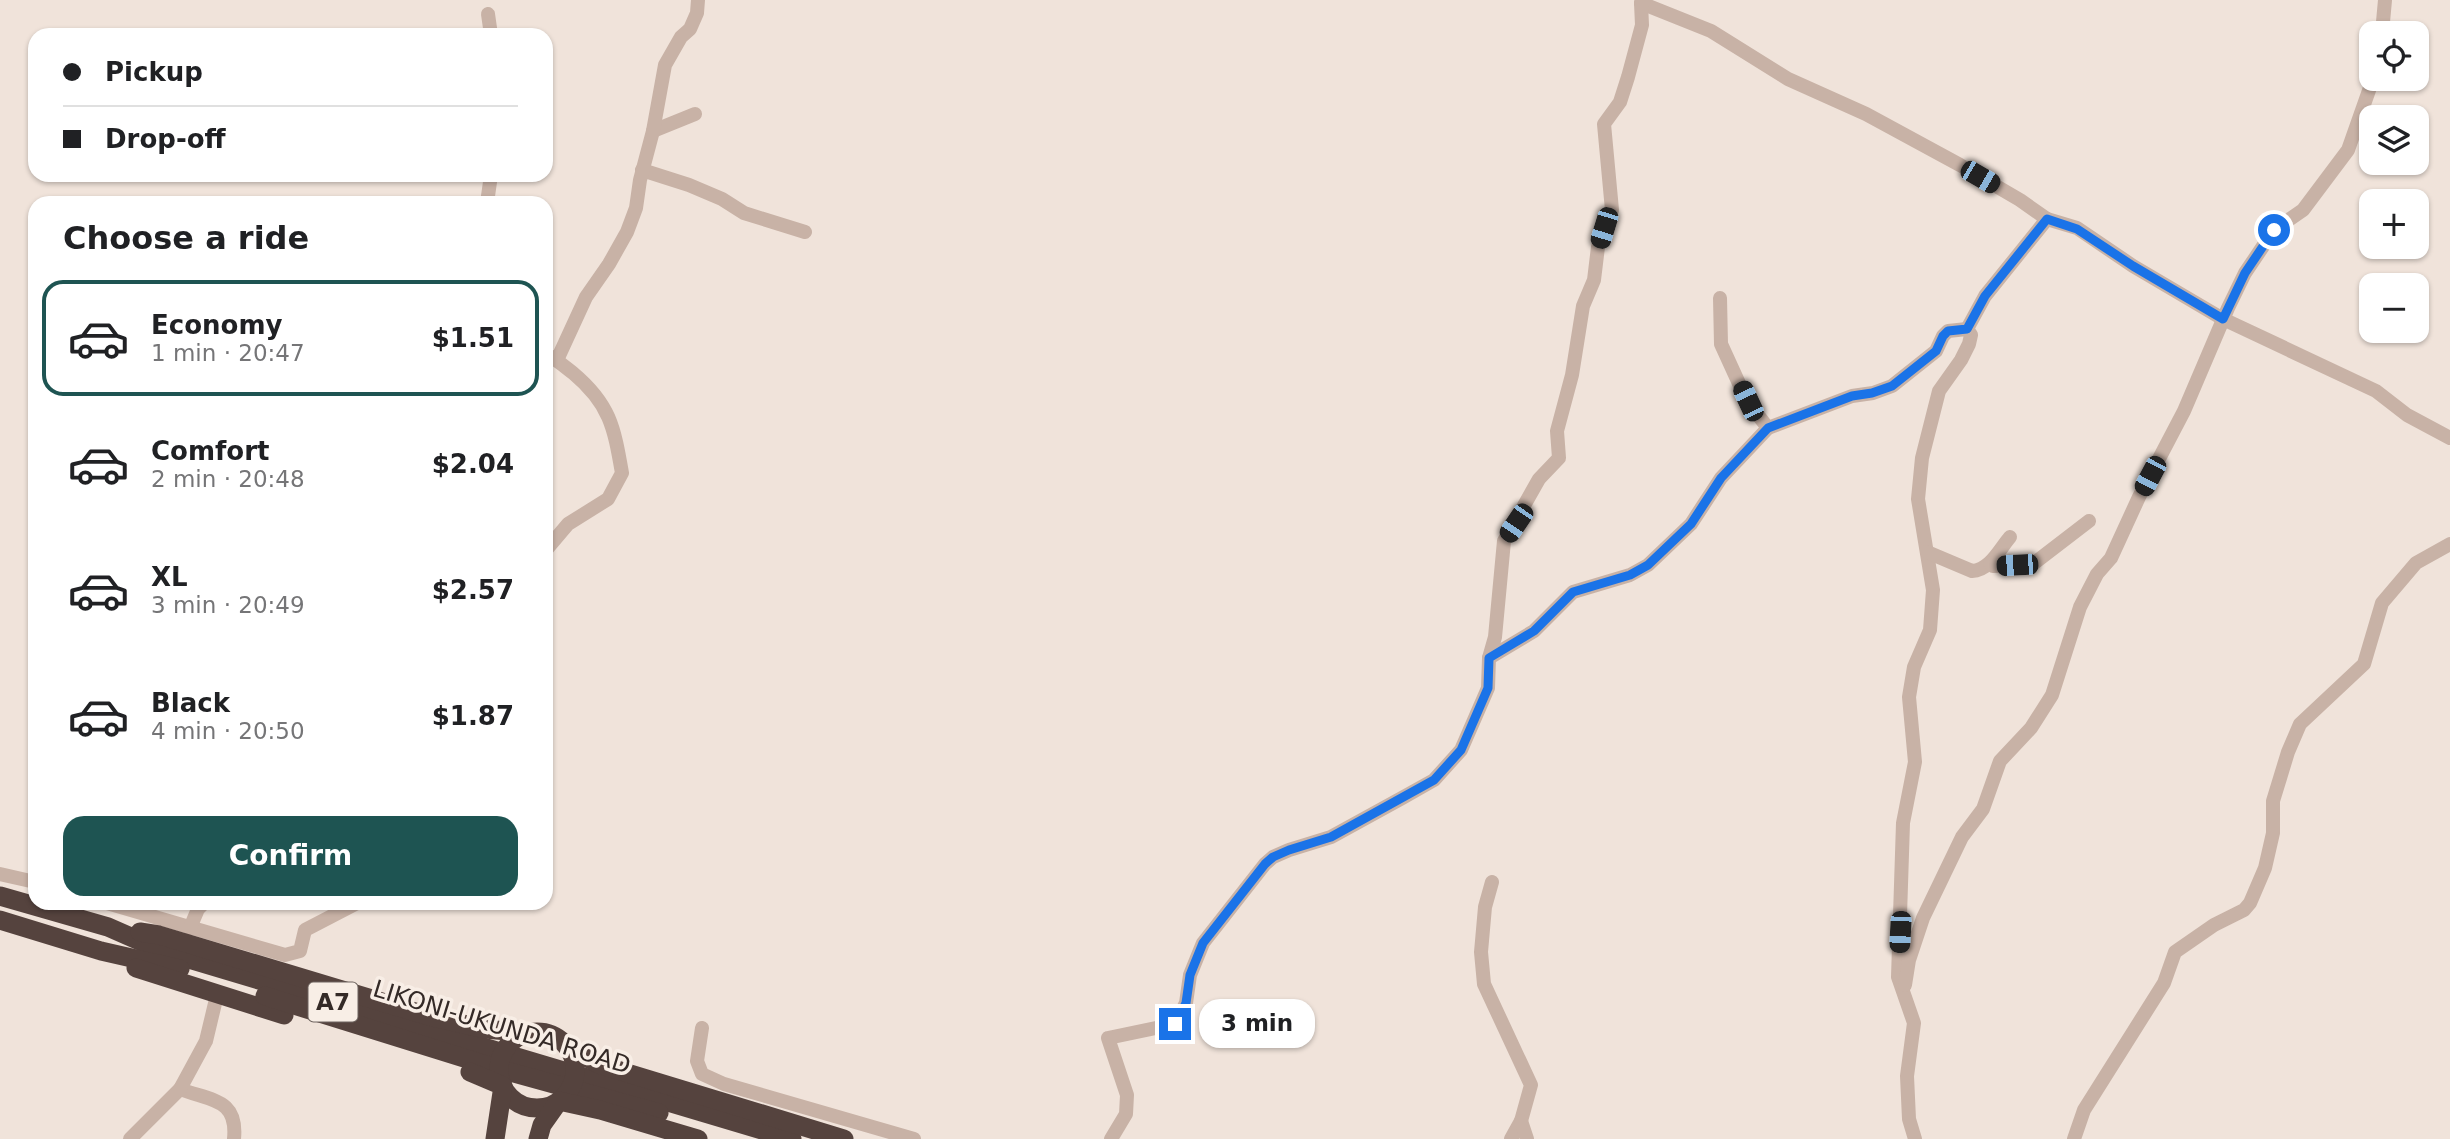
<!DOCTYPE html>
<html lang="en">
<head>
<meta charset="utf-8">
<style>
  :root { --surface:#fff; --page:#f2f2f2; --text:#202124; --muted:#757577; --line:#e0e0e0; --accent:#1e5452 }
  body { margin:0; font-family:"DejaVu Sans",sans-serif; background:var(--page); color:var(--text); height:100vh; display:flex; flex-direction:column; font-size:26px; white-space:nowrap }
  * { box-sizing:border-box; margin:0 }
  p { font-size:23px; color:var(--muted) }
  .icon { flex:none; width:38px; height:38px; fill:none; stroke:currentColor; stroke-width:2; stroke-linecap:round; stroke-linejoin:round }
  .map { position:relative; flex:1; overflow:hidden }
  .drawer { position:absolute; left:28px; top:196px; width:525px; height:714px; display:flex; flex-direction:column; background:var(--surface); border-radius:21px; box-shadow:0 2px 5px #0004 }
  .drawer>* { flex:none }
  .guide { position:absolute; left:28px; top:28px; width:525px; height:154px; border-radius:21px; box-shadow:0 2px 5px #0004; display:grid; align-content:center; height:154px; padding:0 35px; background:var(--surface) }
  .fabs { position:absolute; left:2359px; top:21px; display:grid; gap:14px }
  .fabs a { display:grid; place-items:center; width:70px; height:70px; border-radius:14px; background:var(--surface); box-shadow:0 2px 5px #0004; font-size:35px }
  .end { position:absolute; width:32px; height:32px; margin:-16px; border:9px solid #1a73e8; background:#fff; box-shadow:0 0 0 4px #fff }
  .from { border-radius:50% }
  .bubble { position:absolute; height:49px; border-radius:21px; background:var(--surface); box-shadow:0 2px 5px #0004; font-size:23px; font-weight:600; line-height:49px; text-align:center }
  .car { position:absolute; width:21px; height:42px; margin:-21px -10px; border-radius:9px; box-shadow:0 0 5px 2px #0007; background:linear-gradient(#222 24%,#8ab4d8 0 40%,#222 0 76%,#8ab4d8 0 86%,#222 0) }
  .guide b { display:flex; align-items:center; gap:24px; height:66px; font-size:26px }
  .guide b+b { border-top:2px solid var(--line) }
  .guide i { width:18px; height:18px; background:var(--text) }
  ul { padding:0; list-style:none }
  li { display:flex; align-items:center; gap:21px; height:116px; margin:0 14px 10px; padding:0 21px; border:4px solid transparent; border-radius:21px }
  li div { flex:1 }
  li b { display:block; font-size:26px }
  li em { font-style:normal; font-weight:600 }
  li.active { border-color:var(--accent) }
  li>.icon { width:63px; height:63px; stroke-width:1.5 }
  h2 { padding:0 35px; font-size:32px; line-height:84px }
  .action { display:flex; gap:14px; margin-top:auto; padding:14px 35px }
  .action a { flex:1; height:80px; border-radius:21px; background:var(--accent); color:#fff; font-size:28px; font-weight:600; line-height:80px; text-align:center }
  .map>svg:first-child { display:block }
</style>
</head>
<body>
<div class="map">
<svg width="2450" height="1139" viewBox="0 0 2450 1139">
  <rect width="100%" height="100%" fill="#f0e3da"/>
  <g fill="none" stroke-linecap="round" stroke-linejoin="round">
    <g stroke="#c8b2a6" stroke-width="14">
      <path d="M1641 3 1711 31 1788 79 1866 114 1960 165 2020 200 2047 219 1985 296 1967 329 1971 335 1969 344 1961 360 1939 391 1922 458 1918 499 1933 590 1930 630 1914 667 1909 697 1915 762 1903 823 1898 977 1914 1023 1907 1076 1909 1119 1915 1139"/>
      <path d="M488 14 491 35"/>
      <path d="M2382 33 2385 0"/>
      <path d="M653 131 695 114"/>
      <path d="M642 170 689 185 722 199 744 213 805 232"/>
      <path d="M487 203 491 175"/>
      <path d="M2047 219 2077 228 2133 266 2223 319 2376 391 2407 415 2450 438"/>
      <path d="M1720 298 1721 344 1747 401 1768 428 1852 396 1873 393 1892 386 1936 351 1943 336 1948 331 1967 329"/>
      <path d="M546 354C556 359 564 366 573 373 610 404 614 427 622 473L608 499 568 524 546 550"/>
      <path d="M557 360 586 297 609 264 627 232 636 208 640 180 653 131 665 65 681 37 690 29 697 13 698 0"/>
      <path d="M1927 552 1972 571C1990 570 1999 550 2010 537"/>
      <path d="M1990 563 1993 566 2033 564 2089 521"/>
      <path d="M1489 658 1534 631 1573 592 1630 575 1648 565 1691 524 1721 478 1768 428"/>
      <path d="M0 874 35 882"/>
      <path d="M1492 882 1485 907 1481 952 1484 984 1531 1085 1521 1121 1511 1139"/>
      <path d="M107 903 285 955 300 951 305 930 357 903"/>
      <path d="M190 928 198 909 204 903"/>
      <path d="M1905 985 1909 960 1923 918 1962 837 1983 809 2000 761 2031 728 2052 695 2080 607 2097 574 2111 558 2139 497 2184 411 2228 308 2245 273 2274 230 2303 210 2348 150 2373 79"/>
      <path d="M702 1028 697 1061 702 1074 724 1084 914 1139"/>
      <path d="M180 1089C211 1101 238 1098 234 1139"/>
      <path d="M1521 1121 1527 1139"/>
      <path d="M130 1139 180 1089 206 1041 217 995"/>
      <path d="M1111 1139 1126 1114 1127 1095 1108 1038 1175 1024 1186 1003 1190 975 1203 943 1265 864 1273 857 1289 850 1331 837 1402 798 1434 780 1461 750 1488 688 1489 658 1495 637 1504 541 1539 479 1559 458 1557 431 1572 375 1583 306 1594 280 1598 247 1612 210 1604 124 1620 102 1628 77 1642 25 1641 3 1644 0"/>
      <path d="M2074 1139 2084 1110 2164 983 2175 952 2214 925 2244 910 2250 903 2265 868 2273 833V801L2288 752 2300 724 2364 664 2382 603 2416 563 2450 544"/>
    </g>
    <g stroke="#55433e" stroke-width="19">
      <path d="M0 896 108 927 165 952 792 1139"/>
      <path d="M0 920 101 951 180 969"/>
      <path d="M140 932 159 935 432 1017 485 1029 528 1033"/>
      <path d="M136 968 284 1015"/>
      <path d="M265 996 496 1068 659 1113"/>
      <circle cx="537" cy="1070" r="38"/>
      <path d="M568 1048 601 1065 844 1139"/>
      <path d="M470 1072 503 1086 495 1139"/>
      <path d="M538 1139 542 1125 559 1101 600 1110 698 1139"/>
    </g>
  </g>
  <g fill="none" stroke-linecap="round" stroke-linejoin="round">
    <path stroke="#1a73e8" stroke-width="9" d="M1175 1024 1186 1003 1190 975 1203 943 1265 864 1273 857 1289 850 1331 837 1434 780 1461 750 1488 688 1489 658 1534 631 1573 592 1630 575 1648 565 1691 524 1721 478 1768 428 1852 396 1872 393 1892 386 1936 351 1943 336 1948 331 1967 329 1985 296 2047 219 2077 229 2133 266 2223 319 2245 273 2274 230"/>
  </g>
  <g text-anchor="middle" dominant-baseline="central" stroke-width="7" stroke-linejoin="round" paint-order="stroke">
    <rect fill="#f8eee6" stroke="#6f6560" stroke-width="2" x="308.5" y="982.5" width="49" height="39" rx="5"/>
    <g font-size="23" font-weight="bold" fill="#342a27">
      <text x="333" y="1002">A7</text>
    </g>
    <g font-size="24" fill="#342a27" stroke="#f8eee6">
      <text transform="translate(502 1027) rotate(17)">LIKONI-UKUNDA ROAD</text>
    </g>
  </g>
</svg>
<div class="fabs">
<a><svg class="icon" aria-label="locate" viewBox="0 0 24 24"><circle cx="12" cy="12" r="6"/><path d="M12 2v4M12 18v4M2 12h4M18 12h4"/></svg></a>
<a><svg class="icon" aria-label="layers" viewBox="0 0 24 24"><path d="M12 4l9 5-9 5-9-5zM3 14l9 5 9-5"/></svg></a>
<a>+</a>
<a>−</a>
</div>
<i class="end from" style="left:2274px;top:230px"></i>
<i class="end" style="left:1175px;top:1024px"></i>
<div class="bubble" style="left:1199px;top:999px;width:116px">3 min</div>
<i class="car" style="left:1980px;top:177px;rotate:120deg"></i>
<i class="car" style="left:1604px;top:228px;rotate:197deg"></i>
<i class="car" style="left:1748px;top:401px;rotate:335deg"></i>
<i class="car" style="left:2150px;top:476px;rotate:208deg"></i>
<i class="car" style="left:1516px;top:523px;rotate:214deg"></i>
<i class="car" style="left:2017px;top:565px;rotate:267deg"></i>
<i class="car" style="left:1900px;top:932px;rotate:183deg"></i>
<div class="guide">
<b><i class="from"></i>Pickup</b>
<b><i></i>Drop-off</b>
</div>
<section class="drawer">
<h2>Choose a ride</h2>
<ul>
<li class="active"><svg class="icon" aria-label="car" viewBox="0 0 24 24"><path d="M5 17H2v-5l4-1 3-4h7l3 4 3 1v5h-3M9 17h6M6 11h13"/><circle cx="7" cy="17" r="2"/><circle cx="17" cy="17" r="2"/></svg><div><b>Economy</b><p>1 min · 20:47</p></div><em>$1.51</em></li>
<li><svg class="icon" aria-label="car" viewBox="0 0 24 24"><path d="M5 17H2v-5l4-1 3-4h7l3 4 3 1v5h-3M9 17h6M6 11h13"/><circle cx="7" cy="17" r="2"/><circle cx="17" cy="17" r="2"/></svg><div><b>Comfort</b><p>2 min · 20:48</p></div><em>$2.04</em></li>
<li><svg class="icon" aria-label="car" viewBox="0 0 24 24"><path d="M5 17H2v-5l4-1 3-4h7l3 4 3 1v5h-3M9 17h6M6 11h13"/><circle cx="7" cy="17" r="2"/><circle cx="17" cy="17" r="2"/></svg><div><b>XL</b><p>3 min · 20:49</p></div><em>$2.57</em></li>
<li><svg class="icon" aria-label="car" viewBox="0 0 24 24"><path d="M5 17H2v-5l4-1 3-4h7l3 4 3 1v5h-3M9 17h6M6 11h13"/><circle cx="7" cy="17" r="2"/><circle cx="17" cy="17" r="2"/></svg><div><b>Black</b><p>4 min · 20:50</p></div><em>$1.87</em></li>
</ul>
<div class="action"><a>Confirm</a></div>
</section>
</div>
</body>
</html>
